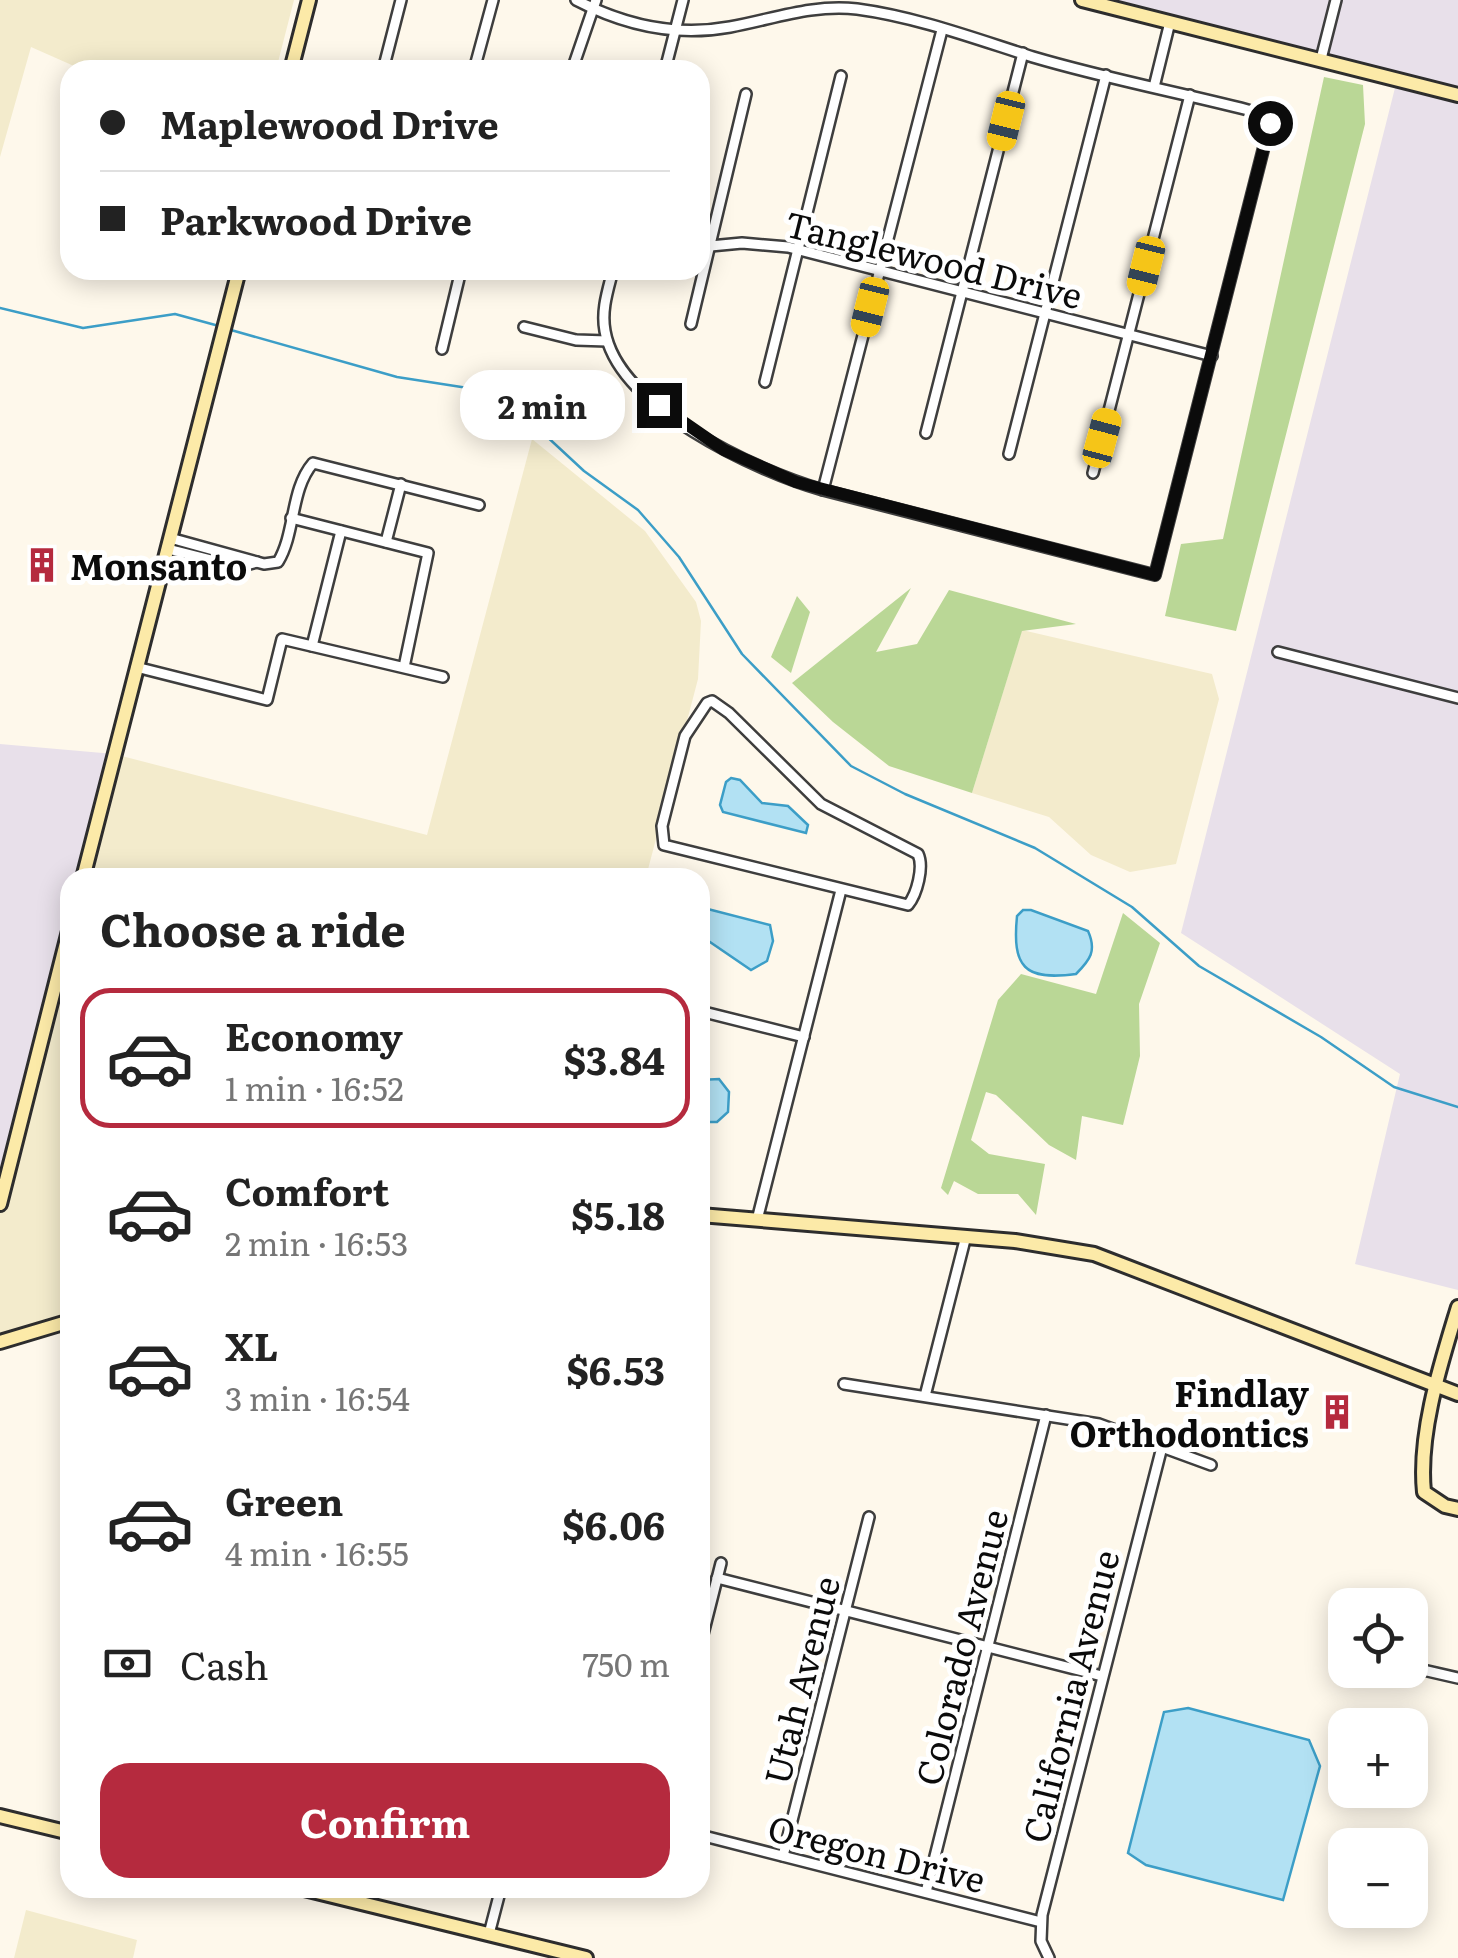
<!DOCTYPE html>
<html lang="en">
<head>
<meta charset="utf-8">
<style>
  :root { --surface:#fff; --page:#f6f6f6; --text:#222; --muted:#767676; --line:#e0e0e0; --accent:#b52a3e }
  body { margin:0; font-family:Literata,serif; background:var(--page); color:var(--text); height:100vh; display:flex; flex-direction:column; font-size:38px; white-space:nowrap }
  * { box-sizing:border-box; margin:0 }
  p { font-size:32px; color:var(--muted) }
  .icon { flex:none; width:55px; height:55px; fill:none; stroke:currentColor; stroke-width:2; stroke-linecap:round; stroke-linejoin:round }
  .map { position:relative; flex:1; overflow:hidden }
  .panel { position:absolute; left:60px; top:868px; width:650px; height:1030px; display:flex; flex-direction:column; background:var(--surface); border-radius:30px; box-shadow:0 5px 25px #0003 }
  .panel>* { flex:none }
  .top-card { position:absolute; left:60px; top:60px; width:650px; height:220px; border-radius:30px; box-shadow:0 5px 25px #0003; display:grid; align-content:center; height:220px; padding:0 40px; background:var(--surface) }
  .buttons { position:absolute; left:1328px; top:1588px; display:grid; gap:20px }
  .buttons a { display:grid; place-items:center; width:100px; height:100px; border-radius:20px; background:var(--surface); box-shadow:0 5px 25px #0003; font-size:50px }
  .end { position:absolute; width:45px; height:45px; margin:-22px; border:12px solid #0b0b0b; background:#fff; box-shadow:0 0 0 5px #fff }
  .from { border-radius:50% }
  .bubble { position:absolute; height:70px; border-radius:30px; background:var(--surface); box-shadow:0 5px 25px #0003; font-size:32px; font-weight:700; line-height:70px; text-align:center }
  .car { position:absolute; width:30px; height:60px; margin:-30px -15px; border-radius:12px; box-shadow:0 0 8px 2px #0007; background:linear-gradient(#f5c518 24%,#345 0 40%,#f5c518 0 76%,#345 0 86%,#f5c518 0) }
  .top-card b { display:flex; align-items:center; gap:35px; height:95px; font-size:38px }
  .top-card b+b { border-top:2px solid var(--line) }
  .top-card i { width:25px; height:25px; background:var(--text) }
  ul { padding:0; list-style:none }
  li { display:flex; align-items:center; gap:30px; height:140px; margin:0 20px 15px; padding:0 20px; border:5px solid transparent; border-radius:30px }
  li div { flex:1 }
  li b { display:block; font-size:38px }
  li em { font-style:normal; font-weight:700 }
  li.selected { border-color:var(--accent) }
  li>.icon { width:90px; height:90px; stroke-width:1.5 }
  h2 { padding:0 40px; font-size:45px; line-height:120px }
  .pay { display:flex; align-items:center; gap:25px; height:110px; padding:0 40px; font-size:38px }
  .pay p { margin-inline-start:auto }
  .cta { display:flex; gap:20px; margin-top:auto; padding:20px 40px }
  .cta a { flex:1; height:115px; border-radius:30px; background:var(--accent); color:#fff; font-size:40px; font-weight:700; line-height:115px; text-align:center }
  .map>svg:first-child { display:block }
</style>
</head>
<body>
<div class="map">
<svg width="1458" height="1958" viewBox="0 0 1458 1958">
  <rect width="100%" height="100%" fill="#fef8eb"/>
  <g fill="#e8e0ea">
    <path d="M1076 0H1458V1290L1355 1264 1400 1074 1181 933 1397 80Z"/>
    <path d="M0 744 114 754 83 877 70 878V929L0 1205Z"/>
  </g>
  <g fill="#f3ebcc">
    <path d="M0 0H294L276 70H83L31 47 0 157Z"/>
    <path d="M532 439 645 531 696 602 701 621 698 679 646 877 83 878 114 754 427 835Z"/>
    <path d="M1022 630 1212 674 1219 699 1176 864 1130 872 1091 855 1049 817 972 793Z"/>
    <path d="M70 929V1322L0 1342V1205Z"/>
    <path d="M26 1910 137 1940 133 1958H14Z"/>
  </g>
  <g fill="#bad796">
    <path d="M1324 77 1363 85 1365 124 1236 631 1165 616 1181 544 1223 539Z"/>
    <path d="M911 588 876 652 917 644 949 590 1076 624 1022 631 972 793 889 766 833 722 792 683Z"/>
    <path d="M797 596 810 612 791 673 771 657Z"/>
    <path d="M1123 913 1160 943 1139 1004 1140 1056 1123 1125 1082 1116 1076 1160 1049 1145 996 1095 986 1092 971 1140 989 1154 1045 1164 1036 1215 1018 1194H978L954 1181 948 1195 941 1188 998 1000 1021 974 1096 994Z"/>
  </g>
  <g fill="#b2e1f3" stroke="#3c9ec7" stroke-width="2.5">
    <path d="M731 778 740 780 762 803 788 806 808 825 806 833 723 812 720 805 726 782Z"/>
    <path d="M700 907 770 925 773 941 767 961 751 970 707 940H700Z"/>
    <path d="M1023 910H1031L1088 931C1097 951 1090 960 1076 974 1024 981 1012 967 1017 916Z"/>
    <path d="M719 1079 729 1092 728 1112 717 1122H700V1080Z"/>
    <path d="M1188 1708 1309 1740 1320 1766 1283 1900 1146 1865 1128 1853 1164 1712Z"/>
  </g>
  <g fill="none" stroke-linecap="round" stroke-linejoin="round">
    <g stroke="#3c9ec7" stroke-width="2.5">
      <path d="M0 308 83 328 175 314 219 326"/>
      <path d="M231 330 397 377 500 393 584 471 638 510 679 557 742 654 851 766 905 794 1035 848 1132 907 1199 966 1321 1037 1394 1087 1458 1107"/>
    </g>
    <defs>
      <g id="street">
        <path d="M576 0C624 25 676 37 730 27 774 19 812 4 857 9 917 17 976 39 1033 57 1104 78 1177 92 1248 110L1267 117 1270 123 1155 575 823 490C756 471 618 407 605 331 601 310 608 290 613 270"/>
        <path d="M1321 59 1336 0"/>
        <path d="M383 70 401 0"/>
        <path d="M474 70 493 0"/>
        <path d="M572 70 596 0"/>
        <path d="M665 70 683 0"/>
        <path d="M1154 87 1170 22"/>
        <path d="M700 247 742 243 788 247 1212 356"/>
        <path d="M691 324 746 94"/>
        <path d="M524 327 576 340 607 341"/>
        <path d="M442 349 461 270"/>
        <path d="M765 382 841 76"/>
        <path d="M926 433 1023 53"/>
        <path d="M1009 454 1106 75"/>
        <path d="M1093 473 1190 95"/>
        <path d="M823 490 942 30"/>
        <path d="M291 518 428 553 404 667"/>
        <path d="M170 538 264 564 278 562C296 532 290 490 313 463L479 505"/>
        <path d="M386 542 401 484"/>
        <path d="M168 549 239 567 257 562"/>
        <path d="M312 646 341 531"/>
        <path d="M1278 652 1458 698"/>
        <path d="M136 667 267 700 282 639 443 677"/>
        <path d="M712 701 729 713 821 804 918 854C924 867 917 894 908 905L664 845 662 826 685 736 707 703Z"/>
        <path d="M700 1011 804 1037"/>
        <path d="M757 1220 841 890"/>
        <path d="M844 1384 1099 1424 1211 1465"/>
        <path d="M925 1396 966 1236"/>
        <path d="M717 1578 1102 1676"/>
        <path d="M700 1646 721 1563"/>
        <path d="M1410 1667 1458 1678"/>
        <path d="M700 1835 1041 1922"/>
        <path d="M783 1856 869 1517"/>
        <path d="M926 1892 1046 1415"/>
        <path d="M489 1934 501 1888"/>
        <path d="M1049 1958 1041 1941 1042 1915 1162 1447"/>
      </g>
      <g id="secondary">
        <path d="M1082 0 1458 95"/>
        <path d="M291 70 309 0"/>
        <path d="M83 878 239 270"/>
        <path d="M0 1204 70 927"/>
        <path d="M700 1215 1015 1241 1094 1254 1458 1394"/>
        <path d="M1458 1307C1441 1363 1418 1433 1424 1492L1445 1506 1458 1509"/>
        <path d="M0 1342 70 1321"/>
        <path d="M0 1816 70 1833"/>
        <path d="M300 1888 586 1958"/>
      </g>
    </defs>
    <use href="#street" stroke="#3e3e3e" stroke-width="14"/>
    <use href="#secondary" stroke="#2d2d2d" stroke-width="18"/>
    <use href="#street" stroke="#fff" stroke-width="9"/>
    <use href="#secondary" stroke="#fceaa8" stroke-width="12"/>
  </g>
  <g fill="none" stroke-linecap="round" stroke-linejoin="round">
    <path stroke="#0b0b0b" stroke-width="12" d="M659 405 724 450 796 482 1155 575 1270 123"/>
  </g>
  <defs>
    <symbol id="building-bare" viewBox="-9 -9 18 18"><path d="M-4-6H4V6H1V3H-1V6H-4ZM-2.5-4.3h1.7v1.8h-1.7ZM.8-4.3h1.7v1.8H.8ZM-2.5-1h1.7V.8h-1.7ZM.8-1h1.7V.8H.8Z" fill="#b52a3e" stroke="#fff" stroke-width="2.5" paint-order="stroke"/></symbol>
  </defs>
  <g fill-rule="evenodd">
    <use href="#building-bare" x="17" y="540" width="50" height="50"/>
    <use href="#building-bare" x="1312" y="1387" width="50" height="50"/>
  </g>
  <g text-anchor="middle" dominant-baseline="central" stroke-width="10" stroke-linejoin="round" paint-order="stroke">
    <g font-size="35" fill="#0b0b0b" stroke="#fff">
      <text transform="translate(934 258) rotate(14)">Tanglewood Drive</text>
      <text transform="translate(960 1647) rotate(-76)">Colorado Avenue</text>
      <text transform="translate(800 1680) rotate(-76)">Utah Avenue</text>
      <text transform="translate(1069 1696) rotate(-76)">California Avenue</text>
      <text transform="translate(877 1852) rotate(14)">Oregon Drive</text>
    </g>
    <g font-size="35" font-weight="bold" fill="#0b0b0b" stroke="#fff" text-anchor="start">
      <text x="70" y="565">Monsanto</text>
      <text x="1309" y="1392" text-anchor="end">Findlay<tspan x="1309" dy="40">Orthodontics</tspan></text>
    </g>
  </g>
</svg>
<div class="buttons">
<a><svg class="icon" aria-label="locate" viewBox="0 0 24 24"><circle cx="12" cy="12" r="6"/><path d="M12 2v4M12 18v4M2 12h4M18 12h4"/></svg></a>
<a>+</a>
<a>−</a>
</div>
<i class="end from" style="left:1270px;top:123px"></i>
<i class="end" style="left:659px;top:405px"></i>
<div class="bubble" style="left:460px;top:370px;width:165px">2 min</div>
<i class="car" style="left:1006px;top:121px;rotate:194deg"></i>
<i class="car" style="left:1146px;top:266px;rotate:194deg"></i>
<i class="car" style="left:870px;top:307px;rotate:194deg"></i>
<i class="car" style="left:1102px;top:438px;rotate:15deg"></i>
<div class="top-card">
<b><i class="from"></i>Maplewood Drive</b>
<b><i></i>Parkwood Drive</b>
</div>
<section class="panel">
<h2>Choose a ride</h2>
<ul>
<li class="selected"><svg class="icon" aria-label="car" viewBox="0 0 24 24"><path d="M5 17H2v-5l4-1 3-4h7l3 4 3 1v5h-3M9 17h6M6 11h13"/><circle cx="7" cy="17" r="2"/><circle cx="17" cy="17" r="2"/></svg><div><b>Economy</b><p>1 min · 16:52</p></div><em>$3.84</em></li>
<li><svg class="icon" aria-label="car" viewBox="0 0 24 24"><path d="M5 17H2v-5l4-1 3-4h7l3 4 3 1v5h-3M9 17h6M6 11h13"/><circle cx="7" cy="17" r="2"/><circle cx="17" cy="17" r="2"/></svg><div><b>Comfort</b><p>2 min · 16:53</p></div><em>$5.18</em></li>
<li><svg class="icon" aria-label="car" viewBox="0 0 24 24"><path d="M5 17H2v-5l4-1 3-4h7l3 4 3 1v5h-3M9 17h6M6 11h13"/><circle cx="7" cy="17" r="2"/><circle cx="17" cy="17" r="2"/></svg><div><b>XL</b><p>3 min · 16:54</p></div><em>$6.53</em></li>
<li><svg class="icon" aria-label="car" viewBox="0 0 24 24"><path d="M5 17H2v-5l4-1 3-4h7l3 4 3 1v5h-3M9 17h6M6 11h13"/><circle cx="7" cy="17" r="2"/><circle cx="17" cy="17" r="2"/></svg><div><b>Green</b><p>4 min · 16:55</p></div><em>$6.06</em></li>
</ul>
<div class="pay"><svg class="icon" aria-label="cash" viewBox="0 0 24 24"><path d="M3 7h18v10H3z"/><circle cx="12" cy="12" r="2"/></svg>Cash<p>750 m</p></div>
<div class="cta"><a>Confirm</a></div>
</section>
</div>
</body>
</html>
